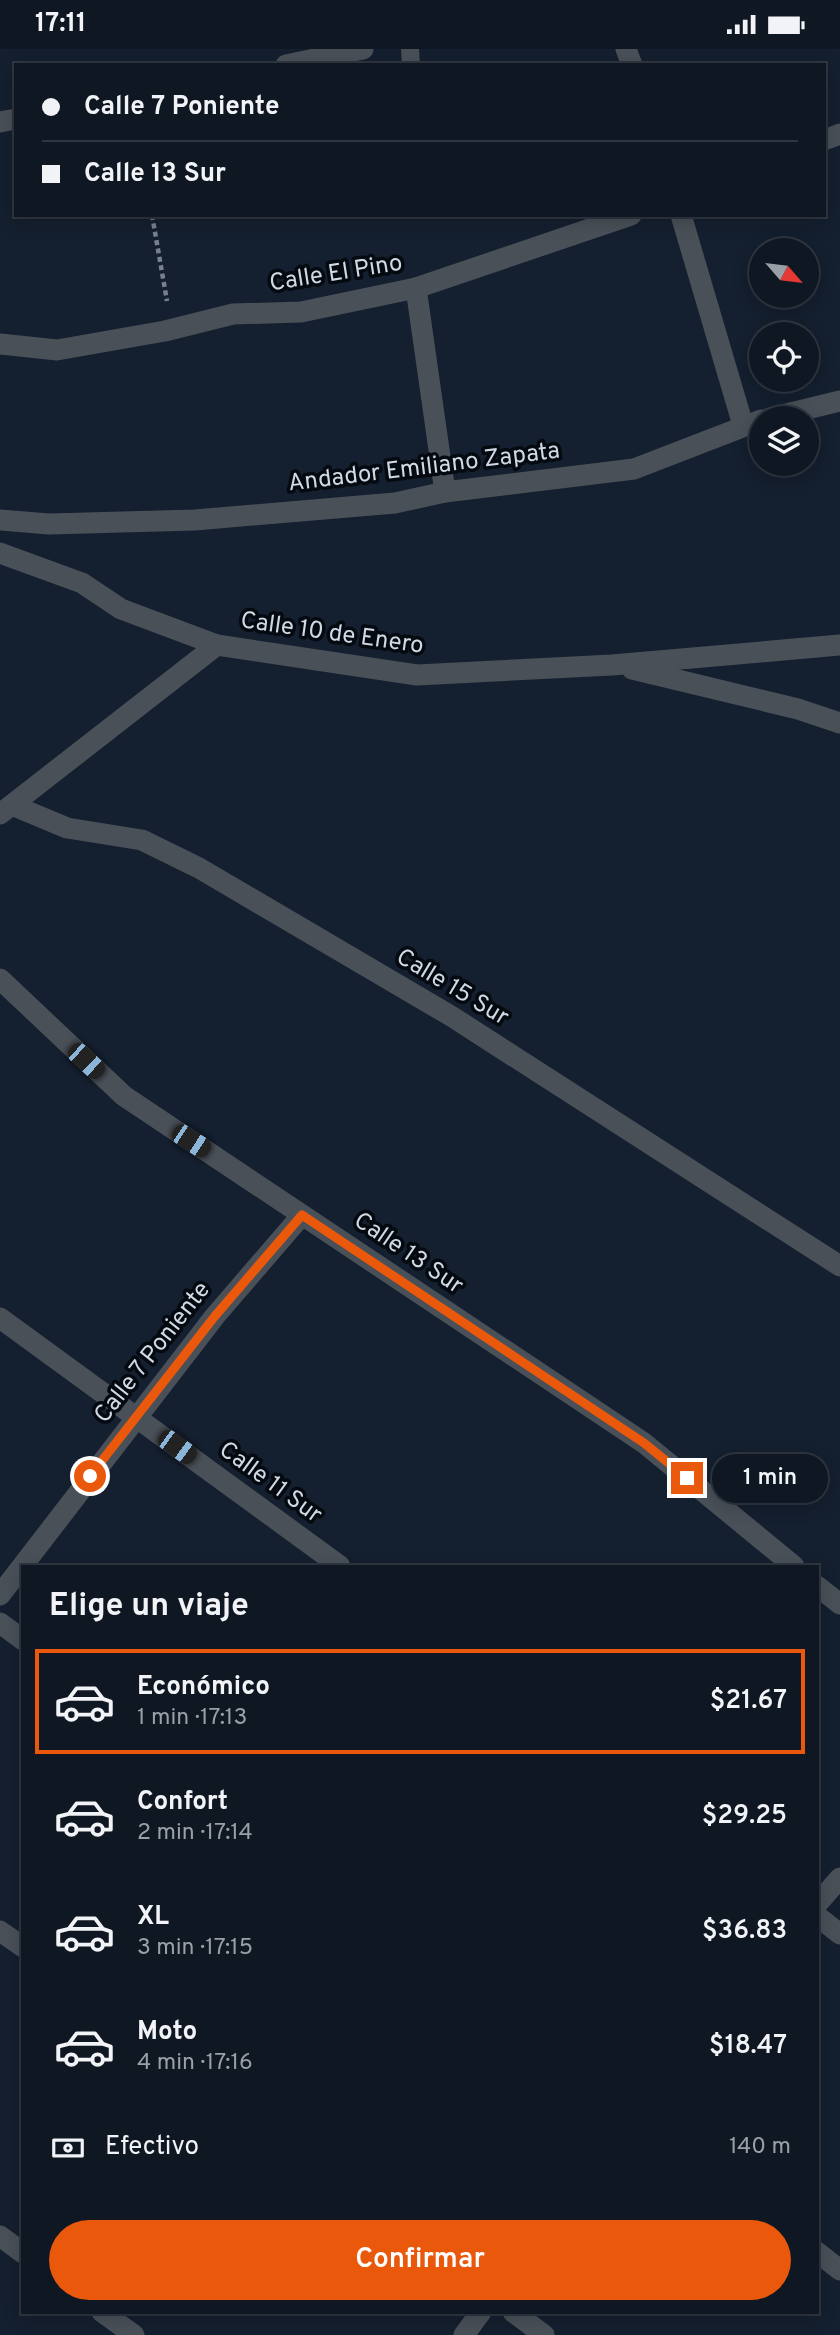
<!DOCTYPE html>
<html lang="es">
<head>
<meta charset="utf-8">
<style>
  :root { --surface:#0f1723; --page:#18202b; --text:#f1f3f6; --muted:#9b9fa6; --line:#2f3641; --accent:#ea580c }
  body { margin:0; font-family:Overpass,sans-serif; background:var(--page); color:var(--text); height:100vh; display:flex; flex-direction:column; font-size:26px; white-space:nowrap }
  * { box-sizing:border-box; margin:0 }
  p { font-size:23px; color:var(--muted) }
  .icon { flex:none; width:38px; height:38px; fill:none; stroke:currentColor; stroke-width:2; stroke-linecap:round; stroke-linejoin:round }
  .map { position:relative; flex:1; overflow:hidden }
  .drawer { position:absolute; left:21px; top:1516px; width:798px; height:749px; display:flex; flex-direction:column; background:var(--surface); border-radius:0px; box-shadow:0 4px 18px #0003,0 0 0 2px var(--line) }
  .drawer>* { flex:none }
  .top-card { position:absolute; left:14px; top:14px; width:812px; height:154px; border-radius:0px; box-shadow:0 4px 18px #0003,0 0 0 2px var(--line); display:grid; align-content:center; height:154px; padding:0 28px; background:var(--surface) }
  .needle { width:46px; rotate:118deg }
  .buttons { position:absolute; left:749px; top:189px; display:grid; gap:14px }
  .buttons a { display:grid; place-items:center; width:70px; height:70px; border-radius:50%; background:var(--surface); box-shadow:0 4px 18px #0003,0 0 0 2px var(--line); font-size:35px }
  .end { position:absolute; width:32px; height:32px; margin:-16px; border:9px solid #ea580c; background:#fff; box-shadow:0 0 0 4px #fff }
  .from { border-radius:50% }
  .bubble { position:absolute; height:49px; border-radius:24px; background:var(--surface); box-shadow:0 4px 18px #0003,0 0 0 2px var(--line); font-size:23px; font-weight:600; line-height:49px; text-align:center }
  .car { position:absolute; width:21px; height:42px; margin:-21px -10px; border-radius:9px; box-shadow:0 0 5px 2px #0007; background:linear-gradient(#222 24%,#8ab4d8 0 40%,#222 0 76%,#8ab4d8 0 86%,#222 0) }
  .top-card b { display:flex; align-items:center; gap:24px; height:66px; font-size:26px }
  .top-card b+b { border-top:2px solid var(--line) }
  .top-card i { width:18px; height:18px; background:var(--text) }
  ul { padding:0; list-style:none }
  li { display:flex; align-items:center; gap:21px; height:105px; margin:0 14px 10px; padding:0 14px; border:4px solid transparent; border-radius:0px }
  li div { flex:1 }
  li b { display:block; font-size:26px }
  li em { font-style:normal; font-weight:600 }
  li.selected { border-color:var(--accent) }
  li>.icon { width:63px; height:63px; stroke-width:1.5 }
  h2 { padding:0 28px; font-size:32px; line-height:84px }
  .pay { display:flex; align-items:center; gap:18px; height:77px; padding:0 28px; font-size:26px }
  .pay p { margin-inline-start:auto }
  .action { display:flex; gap:14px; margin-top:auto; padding:14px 28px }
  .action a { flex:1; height:80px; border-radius:42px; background:var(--accent); color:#fff; font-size:28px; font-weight:600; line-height:80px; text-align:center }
  .status { display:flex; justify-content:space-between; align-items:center; height:49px; padding:0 35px; background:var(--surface); direction:ltr }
  .status svg { height:19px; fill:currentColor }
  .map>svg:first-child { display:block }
</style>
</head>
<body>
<div class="status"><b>17:11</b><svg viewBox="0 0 49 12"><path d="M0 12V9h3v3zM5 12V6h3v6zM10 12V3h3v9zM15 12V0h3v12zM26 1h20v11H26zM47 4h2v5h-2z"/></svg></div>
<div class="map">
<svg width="840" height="2286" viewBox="0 0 840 2286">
  <rect width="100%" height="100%" fill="#141f2f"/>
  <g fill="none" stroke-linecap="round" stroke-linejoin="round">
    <path stroke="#77818e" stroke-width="4.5" stroke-dasharray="5 3.5" stroke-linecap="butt" d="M152 166 167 252"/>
    <path stroke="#4a5058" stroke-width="18" d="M410 0 411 16"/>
    <g stroke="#4a5058" stroke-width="21">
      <path d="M626 0 632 16"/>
      <path d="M286 16 363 0"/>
      <path d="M0 73 16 70"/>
      <path d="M824 91 840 85"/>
      <path d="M681 166 743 376"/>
      <path d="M416 239 445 443"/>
      <path d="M0 295 57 301 165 282 233 265 301 263 416 239 631 166"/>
      <path d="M770 369 840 352"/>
      <path d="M0 471 49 475 195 471 395 454 445 443 634 420 761 371"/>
      <path d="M0 504 82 534 121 560 217 596"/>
      <path d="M632 620 798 660 840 674"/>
      <path d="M12 756 67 779 142 791 199 819 451 967 840 1217"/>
      <path d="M0 765 217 596 417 626 612 616 840 596"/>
      <path d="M0 930 124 1047 644 1394 794 1517"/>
      <path d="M0 1269 340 1517"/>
      <path d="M817 1537 840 1555"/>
      <path d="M0 1546 215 1267 302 1166"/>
      <path d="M0 1574 23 1591"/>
      <path d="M817 1855 840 1829"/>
      <path d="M817 1867 840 1885"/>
      <path d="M0 1882 23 1898"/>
      <path d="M0 2187 23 2204"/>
      <path d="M817 2203 840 2221"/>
      <path d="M102 2263 134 2286"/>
      <path d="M513 2263 544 2286"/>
      <path d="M464 2286 481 2263"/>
    </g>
  </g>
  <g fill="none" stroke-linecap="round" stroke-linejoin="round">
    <path stroke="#ea580c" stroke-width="9" d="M90 1427 215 1267 302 1166 644 1394 687 1429"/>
  </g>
  <g text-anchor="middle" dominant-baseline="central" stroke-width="7" stroke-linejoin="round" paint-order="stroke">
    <g font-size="24" fill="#d1d9e4" stroke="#050910">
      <text transform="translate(336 225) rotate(-9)">Calle El Pino</text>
      <text transform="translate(424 419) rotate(-7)">Andador Emiliano Zapata</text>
      <text transform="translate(332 585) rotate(8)">Calle 10 de Enero</text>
      <text transform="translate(452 939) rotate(31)">Calle 15 Sur</text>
      <text transform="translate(408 1205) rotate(34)">Calle 13 Sur</text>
      <text transform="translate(153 1304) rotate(-52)">Calle 7 Poniente</text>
      <text transform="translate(270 1434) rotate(36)">Calle 11 Sur</text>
    </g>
  </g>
</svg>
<div class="buttons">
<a><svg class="needle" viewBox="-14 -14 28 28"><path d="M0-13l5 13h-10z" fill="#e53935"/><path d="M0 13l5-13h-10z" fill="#9b9fa6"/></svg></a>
<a><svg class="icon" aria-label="locate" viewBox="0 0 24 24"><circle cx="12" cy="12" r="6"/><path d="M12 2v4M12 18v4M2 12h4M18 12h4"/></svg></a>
<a><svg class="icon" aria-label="layers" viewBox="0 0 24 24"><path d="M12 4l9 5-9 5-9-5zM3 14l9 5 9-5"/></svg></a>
</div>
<i class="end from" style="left:90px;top:1427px"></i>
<i class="end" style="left:687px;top:1429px"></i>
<div class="bubble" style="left:712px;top:1405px;width:116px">1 min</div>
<i class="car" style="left:86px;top:1012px;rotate:133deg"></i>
<i class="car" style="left:191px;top:1092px;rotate:123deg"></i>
<i class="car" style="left:177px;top:1398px;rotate:126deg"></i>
<div class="top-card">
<b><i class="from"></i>Calle 7 Poniente</b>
<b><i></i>Calle 13 Sur</b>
</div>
<section class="drawer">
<h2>Elige un viaje</h2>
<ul>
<li class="selected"><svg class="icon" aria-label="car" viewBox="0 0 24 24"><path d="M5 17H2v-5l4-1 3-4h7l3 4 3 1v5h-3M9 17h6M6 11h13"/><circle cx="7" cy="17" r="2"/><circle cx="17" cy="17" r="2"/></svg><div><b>Económico</b><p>1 min · 17:13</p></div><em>$21.67</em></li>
<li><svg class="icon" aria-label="car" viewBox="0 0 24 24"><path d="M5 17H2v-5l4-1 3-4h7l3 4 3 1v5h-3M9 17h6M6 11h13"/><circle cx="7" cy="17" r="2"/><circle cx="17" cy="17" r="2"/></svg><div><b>Confort</b><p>2 min · 17:14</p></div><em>$29.25</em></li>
<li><svg class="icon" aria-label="car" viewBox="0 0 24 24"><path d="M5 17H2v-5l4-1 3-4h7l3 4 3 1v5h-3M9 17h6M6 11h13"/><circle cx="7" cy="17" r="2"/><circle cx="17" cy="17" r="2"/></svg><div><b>XL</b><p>3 min · 17:15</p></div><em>$36.83</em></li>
<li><svg class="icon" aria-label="car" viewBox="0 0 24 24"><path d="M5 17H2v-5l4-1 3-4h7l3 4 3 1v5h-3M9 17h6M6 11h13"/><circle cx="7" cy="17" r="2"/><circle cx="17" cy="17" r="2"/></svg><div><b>Moto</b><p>4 min · 17:16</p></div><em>$18.47</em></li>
</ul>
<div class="pay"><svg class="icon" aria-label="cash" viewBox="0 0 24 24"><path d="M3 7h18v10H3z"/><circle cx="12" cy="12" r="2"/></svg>Efectivo<p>140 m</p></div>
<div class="action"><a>Confirmar</a></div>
</section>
</div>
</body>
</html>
